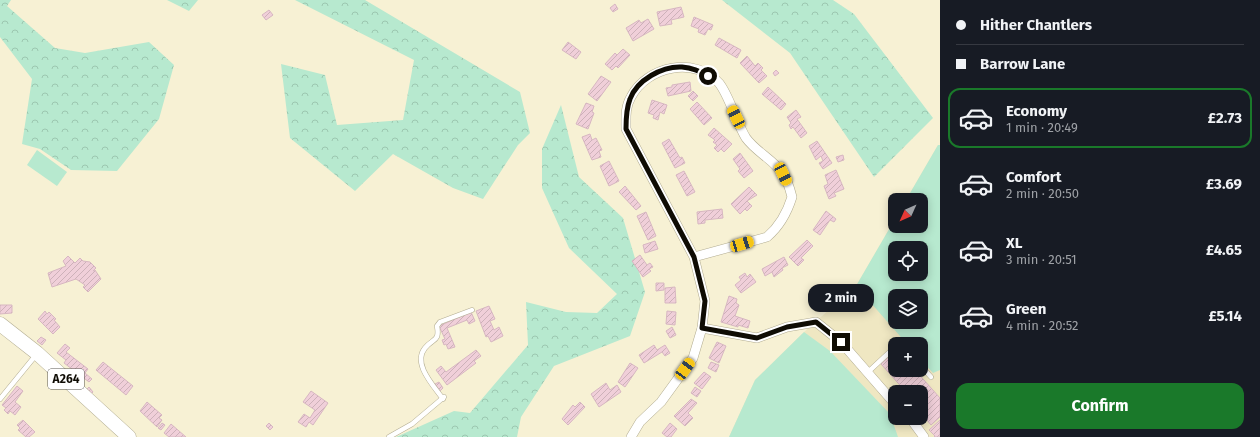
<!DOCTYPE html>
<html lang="en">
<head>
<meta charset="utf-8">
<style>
  :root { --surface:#171b24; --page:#20242c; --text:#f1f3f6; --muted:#9ea1a6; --line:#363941; --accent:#1a792a }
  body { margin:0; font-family:"Fira Sans",sans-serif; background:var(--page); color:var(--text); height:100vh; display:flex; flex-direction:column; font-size:15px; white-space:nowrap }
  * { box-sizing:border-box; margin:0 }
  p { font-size:13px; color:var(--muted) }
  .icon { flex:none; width:22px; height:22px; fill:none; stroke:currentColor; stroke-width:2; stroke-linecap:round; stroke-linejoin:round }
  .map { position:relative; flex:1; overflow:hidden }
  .panel { display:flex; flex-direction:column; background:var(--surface); width:320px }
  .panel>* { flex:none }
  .hud { display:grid; align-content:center; height:88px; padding:0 16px; background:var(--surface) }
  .needle { width:26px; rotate:225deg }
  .fabs { position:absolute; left:888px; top:193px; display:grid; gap:8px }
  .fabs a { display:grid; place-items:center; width:40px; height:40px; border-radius:8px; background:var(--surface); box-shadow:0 2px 10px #0003; font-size:20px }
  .end { position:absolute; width:18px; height:18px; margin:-9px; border:5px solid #0f0c04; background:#fff; box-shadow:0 0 0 2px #fff }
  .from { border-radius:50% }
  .bubble { position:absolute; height:28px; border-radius:12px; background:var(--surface); box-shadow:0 2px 10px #0003; font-size:13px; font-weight:700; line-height:28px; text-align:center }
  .car { position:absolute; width:12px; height:24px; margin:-12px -6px; border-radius:5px; box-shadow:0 0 3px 1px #0007; background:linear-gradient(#f5c518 24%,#345 0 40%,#f5c518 0 76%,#345 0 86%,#f5c518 0) }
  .hud b { display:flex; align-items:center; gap:14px; height:38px; font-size:15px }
  .hud b+b { border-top:1px solid var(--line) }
  .hud i { width:10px; height:10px; background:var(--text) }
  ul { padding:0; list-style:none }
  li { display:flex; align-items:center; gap:12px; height:60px; margin:0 8px 6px; padding:0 8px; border:2px solid transparent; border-radius:12px }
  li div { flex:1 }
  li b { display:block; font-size:15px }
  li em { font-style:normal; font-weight:700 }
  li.active { border-color:var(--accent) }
  li>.icon { width:36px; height:36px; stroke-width:1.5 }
  .cta { display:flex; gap:8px; margin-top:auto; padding:8px 16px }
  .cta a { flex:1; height:46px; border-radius:12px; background:var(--accent); color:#fff; font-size:16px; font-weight:700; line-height:46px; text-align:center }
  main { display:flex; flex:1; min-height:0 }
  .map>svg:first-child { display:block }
</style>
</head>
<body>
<main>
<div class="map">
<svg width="940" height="437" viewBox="0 0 940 437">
  <defs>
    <pattern id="forest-crowns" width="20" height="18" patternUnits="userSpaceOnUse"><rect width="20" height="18" fill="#b7e9cf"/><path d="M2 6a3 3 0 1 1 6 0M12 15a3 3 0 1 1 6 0" fill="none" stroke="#9cc7b0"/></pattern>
    <pattern id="building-hatch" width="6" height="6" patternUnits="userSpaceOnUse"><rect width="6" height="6" fill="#f0cfd9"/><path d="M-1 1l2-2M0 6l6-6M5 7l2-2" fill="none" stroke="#cdb1b9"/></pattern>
  </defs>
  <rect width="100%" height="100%" fill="#f7f1d4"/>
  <path fill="#efe7c2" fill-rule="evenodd" d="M938 145H940V437H729L755 380 804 332 856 286 895 219V226H921V200H906ZM895 248H921V274H895ZM895 296H921V322H895ZM895 344H921V370H895ZM895 392H921V418H895Z"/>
  <g fill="#b7e9cf" fill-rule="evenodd">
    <path d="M938 145H940V370L933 373 921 360V344H907L856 286 895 219V226H921V200H906ZM895 248H921V274H895ZM895 296H921V322H895Z"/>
    <path d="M37 150 67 172 57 186 27 165Z"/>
    <path d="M804 332 830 351 890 414 898 437H729L755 380Z"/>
  </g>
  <g fill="url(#forest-crowns)">
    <path d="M0 0H11L7 6 55 48 85 53 149 42 174 65 159 119 117 171 71 170 40 149 22 144 32 79 0 37Z"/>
    <path d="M167 0H198L189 11Z"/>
    <path d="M295 0H365L520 92 530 133 518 145 483 199 453 188 393 154 355 191 290 138 281 64 325 75 337 125 403 120 414 60Z"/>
    <path d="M722 0H833L854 14 933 118 874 177 790 53Z"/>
    <path d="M561 105 579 177 623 218 645 292 630 336 554 366 521 417 517 437H396L454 411 470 413 528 345 526 302 566 312 597 313 617 294 569 248 542 188V149Z"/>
  </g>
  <g fill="url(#building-hatch)" stroke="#d7b7c1">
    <path d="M615 4 618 9 613 12 610 8Z"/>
    <path d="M681 7 684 17 671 20 672 24 660 26 657 12Z"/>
    <path d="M269 10 273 15 266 20 262 15Z"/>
    <path d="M694 17 713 25 711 30 708 29 705 35 698 32 699 29 691 26Z"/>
    <path d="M648 19 654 29 633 41 626 28 639 20 641 23Z"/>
    <path d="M719 38 741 50 737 58 715 45Z"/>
    <path d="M568 42 581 52 576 59 562 50Z"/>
    <path d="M623 49 630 55 618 68 616 66 612 70 605 64 615 53 617 55Z"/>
    <path d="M747 56 755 66 758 63 763 68 761 70 767 76 759 83 740 63Z"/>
    <path d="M776 70 779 73 775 76 773 73Z"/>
    <path d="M601 76 611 82 597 101 588 94Z"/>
    <path d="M690 82 691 91 668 96 666 88 672 87V85Z"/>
    <path d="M768 87 786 104 781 110 762 94Z"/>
    <path d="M693 91 698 96 693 101 688 96Z"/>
    <path d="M652 100 667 105 664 114 660 112 658 120 653 118 654 115 648 113Z"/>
    <path d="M697 102 712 118 704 125 690 109Z"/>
    <path d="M586 103 594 106 592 112 594 113 588 129 576 124Z"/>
    <path d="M796 110 801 117 797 119 807 133 801 138 793 127 791 129 789 125 791 123 787 117Z"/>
    <path d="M714 128 732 144 724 152 721 149 718 152 714 148 717 145 713 142 715 140 708 135Z"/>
    <path d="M590 134 592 140 596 138 602 150 599 151 601 157 592 160 582 137Z"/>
    <path d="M669 139 680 158 682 157 685 163 675 168 662 143Z"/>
    <path d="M817 141 832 163 823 169 819 163 823 161 821 156 816 160 809 146Z"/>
    <path d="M740 153 753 171 744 178 738 171 740 169 733 159Z"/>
    <path d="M843 155 844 160 838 162 836 157Z"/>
    <path d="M609 161 619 181 609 186 600 166Z"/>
    <path d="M836 170 844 189 834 193 836 196 829 199 824 186 828 184 825 175Z"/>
    <path d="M684 171 695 192 687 196 676 175Z"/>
    <path d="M625 186 641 206 636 210 619 192Z"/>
    <path d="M749 187 757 195 747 201 752 206 747 211 745 209 740 214 731 204Z"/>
    <path d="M722 209 723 218 705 220V223L698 224 697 212Z"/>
    <path d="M826 211 836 219 834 222 830 220 820 235 813 230Z"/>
    <path d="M646 212 656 236 648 240 637 216Z"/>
    <path d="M807 240 813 246 801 258 804 260 798 266 789 257Z"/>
    <path d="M655 241 658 249 645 253 643 245Z"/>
    <path d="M640 255 647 265 650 263 653 267 649 269 651 271 643 277 632 261Z"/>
    <path d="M68 256 75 263 80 258 83 261 90 262 96 268 93 271 95 270 101 279 88 292 83 287 85 285 76 279 52 287 48 273 66 266 63 261Z"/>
    <path d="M784 257 788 265 782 268 783 270 774 277 772 272 765 276 762 269Z"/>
    <path d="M745 273 747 277 750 274 756 282 741 293 735 285 741 280 739 277Z"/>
    <path d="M656 283H664V290L656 291Z"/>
    <path d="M675 287 676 303H665V288Z"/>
    <path d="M729 296 737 299 736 303 739 305 735 316 750 321 748 328 738 325V327L721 322Z"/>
    <path d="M0 305H12V313L0 314Z"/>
    <path d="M489 306 495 319 490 321 494 330 499 327 503 336 491 342 488 336 486 337 476 311Z"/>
    <path d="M45 311 47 314 49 312 56 319 54 320 60 327 53 334 38 319Z"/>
    <path d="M667 311 676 312 675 325 666 324Z"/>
    <path d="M471 312 475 321 469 324 467 320 447 328 455 347 448 349 446 344 444 345 442 340 445 339 439 326Z"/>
    <path d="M672 327 676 335 670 338 666 331Z"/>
    <path d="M41 337 46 340 42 345 37 341Z"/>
    <path d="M717 342 726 346 719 363 709 358Z"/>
    <path d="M65 344 70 348 66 352 88 369 85 373 92 379 89 382 64 363 66 360 57 353Z"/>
    <path d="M654 345 657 350 665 345 670 353 665 356 662 352 644 363 639 355Z"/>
    <path d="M476 350 481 356 474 361 476 363 447 385 436 370 441 366 446 372Z"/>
    <path d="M895 351V370H915L940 398V417L931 425 921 413V392H906L881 364Z"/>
    <path d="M103 362 133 386 126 395 96 370Z"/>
    <path d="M711 362 719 365 716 372 708 368Z"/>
    <path d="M630 363 638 368 625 387 618 382Z"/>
    <path d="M704 372 711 377 702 389 694 383Z"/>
    <path d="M439 382 443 388 440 391 435 384Z"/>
    <path d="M606 383 610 390 617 385 621 392 599 407 591 394Z"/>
    <path d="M17 386 23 391 15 402 21 407 15 415 10 411 8 414 4 410 6 408 2 405Z"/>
    <path d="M89 387 93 392 89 396 85 391Z"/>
    <path d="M695 387 701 391 697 397 691 393Z"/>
    <path d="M311 391 328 403 313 425 309 422 306 427 298 422 304 414 310 418 315 410 303 402Z"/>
    <path d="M691 399 697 403 688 413 693 418 685 426 674 416Z"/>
    <path d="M147 402 162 415 159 418 162 420 157 427 140 411Z"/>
    <path d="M580 402 585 407 568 425 562 419 573 405 575 407Z"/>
    <path d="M23 420 35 432 29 437H26L18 430 20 428 17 425Z"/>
    <path d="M940 420V437H934L935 436 929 430Z"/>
    <path d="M162 423 165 425 161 430 158 428Z"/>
    <path d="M269 423 273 427 270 430 266 426Z"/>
    <path d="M670 423 677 429 671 437H667L662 433Z"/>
    <path d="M171 424 186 437H169L164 433Z"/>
  </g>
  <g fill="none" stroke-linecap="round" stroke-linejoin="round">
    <defs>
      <g id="service">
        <path d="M921 366 931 377"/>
        <path d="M867 373 895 347"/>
        <path d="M0 399 36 355"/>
        <path d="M443 399C434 386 412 364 425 348 433 338 440 342 437 326L440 322 472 310"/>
        <path d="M389 437 412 424 444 397"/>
      </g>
      <g id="minor">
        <path d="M702 328 757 338 787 327 816 322 841 342 895 404"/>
        <path d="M910 418 924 437"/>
        <path d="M631 437 640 422 661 402 693 358 702 328 705 301 694 257 626 129C626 118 625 107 631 97 647 66 695 56 719 83 729 95 737 124 746 138 756 152 774 160 783 174 788 181 790 189 792 197 787 213 780 226 767 237L694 257"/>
      </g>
      <path id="primary" d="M0 324 37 353 129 437"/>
    </defs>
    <use href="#service" stroke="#b2ac91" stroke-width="5.5"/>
    <use href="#minor" stroke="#b2ac91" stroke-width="10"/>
    <use href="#primary" stroke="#b2ac91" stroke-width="15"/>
    <use href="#service" stroke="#fff" stroke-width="4.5"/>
    <use href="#minor" stroke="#fff" stroke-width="9"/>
    <use href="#primary" stroke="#fff" stroke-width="14"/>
  </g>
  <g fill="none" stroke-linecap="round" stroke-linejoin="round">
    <path stroke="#0f0c04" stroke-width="5" d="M708 76C700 71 692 68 682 67 662 66 637 80 630 99 626 109 626 119 626 129L694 257 705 301 702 328 757 338 787 327 816 322 841 342"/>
  </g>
  <g text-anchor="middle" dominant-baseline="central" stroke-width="4" stroke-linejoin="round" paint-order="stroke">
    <rect fill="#fff" stroke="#57554f" stroke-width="1" x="48" y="369" width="36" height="20" rx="3"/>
    <g font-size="12" font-weight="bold" fill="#0f0c04">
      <text x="66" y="379">A264</text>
    </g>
  </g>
</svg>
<div class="fabs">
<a><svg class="needle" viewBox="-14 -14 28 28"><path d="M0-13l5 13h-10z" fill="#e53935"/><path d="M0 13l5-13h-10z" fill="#9ea1a6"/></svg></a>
<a><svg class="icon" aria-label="locate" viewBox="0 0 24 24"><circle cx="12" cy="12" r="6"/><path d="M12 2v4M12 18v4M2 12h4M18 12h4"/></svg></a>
<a><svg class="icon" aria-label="layers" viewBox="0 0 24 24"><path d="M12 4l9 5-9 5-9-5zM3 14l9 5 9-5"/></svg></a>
<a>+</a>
<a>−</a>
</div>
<i class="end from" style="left:708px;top:76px"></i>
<i class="end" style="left:841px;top:342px"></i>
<div class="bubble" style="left:808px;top:284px;width:66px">2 min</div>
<i class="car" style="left:736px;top:117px;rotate:334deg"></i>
<i class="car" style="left:783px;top:174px;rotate:154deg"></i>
<i class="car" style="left:742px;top:244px;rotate:73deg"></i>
<i class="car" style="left:685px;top:369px;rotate:36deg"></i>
</div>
<section class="panel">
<div class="hud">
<b><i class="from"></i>Hither Chantlers</b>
<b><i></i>Barrow Lane</b>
</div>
<ul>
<li class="active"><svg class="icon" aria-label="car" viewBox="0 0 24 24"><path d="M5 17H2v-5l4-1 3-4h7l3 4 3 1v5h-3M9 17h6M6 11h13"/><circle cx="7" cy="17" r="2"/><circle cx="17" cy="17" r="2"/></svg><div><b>Economy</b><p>1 min · 20:49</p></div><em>£2.73</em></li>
<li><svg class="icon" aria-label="car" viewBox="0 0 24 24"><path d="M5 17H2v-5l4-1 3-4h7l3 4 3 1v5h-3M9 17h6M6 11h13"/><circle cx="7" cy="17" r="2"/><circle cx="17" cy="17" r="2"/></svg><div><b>Comfort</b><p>2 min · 20:50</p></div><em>£3.69</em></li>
<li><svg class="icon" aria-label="car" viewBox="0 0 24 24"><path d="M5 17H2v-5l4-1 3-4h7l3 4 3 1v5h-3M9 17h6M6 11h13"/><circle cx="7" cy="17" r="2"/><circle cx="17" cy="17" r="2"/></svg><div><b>XL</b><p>3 min · 20:51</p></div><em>£4.65</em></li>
<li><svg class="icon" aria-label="car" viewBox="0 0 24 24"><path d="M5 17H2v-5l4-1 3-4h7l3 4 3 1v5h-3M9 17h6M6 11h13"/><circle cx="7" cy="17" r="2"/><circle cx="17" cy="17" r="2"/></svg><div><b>Green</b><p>4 min · 20:52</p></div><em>£5.14</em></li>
</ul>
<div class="cta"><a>Confirm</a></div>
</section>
</main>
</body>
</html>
